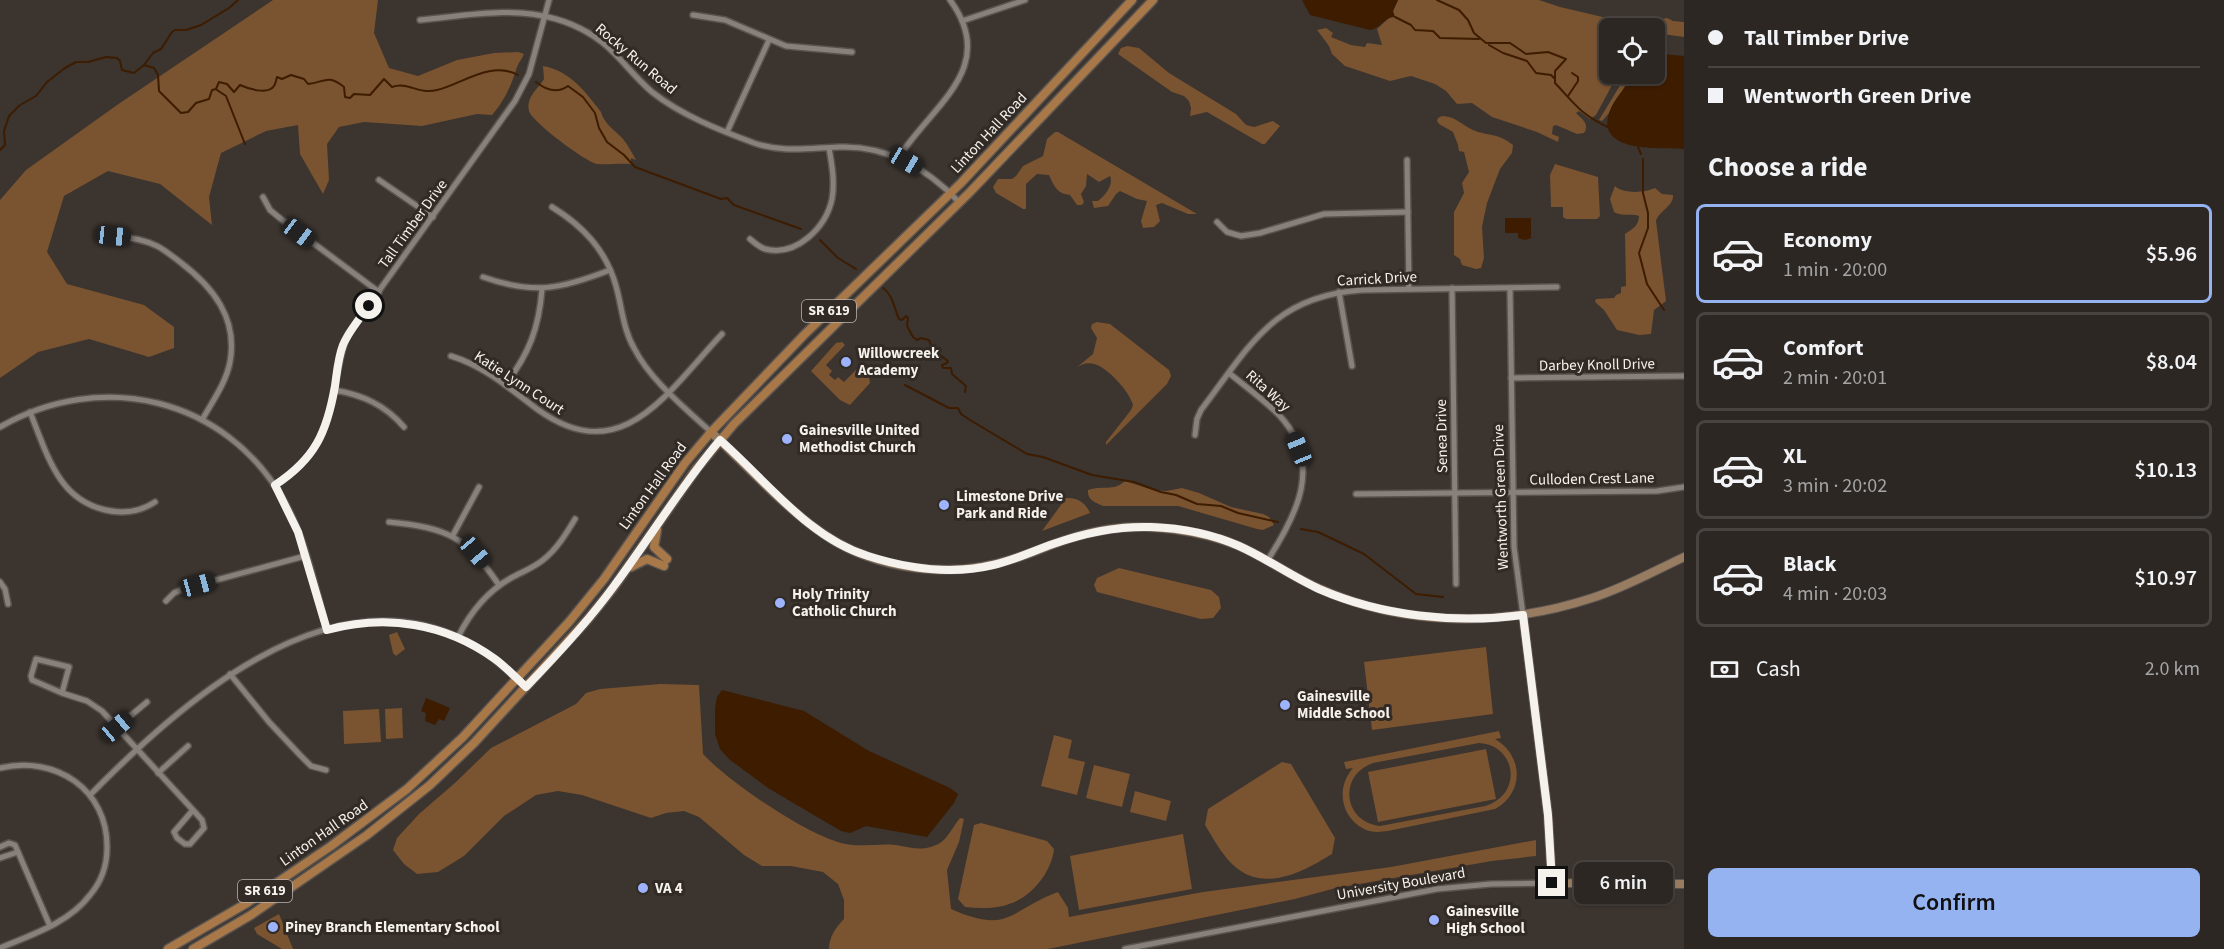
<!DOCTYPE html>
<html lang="en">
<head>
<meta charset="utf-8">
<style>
  :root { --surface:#2c2723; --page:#383330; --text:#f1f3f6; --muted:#a6a5a6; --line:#484441; --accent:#95b2f1 }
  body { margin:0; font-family:"Source Sans 3",sans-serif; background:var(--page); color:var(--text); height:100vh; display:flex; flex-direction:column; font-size:22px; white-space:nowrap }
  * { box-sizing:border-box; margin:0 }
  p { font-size:20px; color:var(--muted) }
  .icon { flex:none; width:33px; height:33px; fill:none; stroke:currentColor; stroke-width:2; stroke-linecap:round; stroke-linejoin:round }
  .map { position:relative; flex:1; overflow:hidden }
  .panel { display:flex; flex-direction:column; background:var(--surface); width:540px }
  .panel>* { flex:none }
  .top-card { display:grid; align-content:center; height:132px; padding:0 24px; background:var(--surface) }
  .controls { position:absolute; left:1599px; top:18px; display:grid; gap:12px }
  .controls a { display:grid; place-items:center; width:66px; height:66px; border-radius:9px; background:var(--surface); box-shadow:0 2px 4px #0004,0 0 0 2px var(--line); font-size:30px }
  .end { position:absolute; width:27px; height:27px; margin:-14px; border:8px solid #f5f1ed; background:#111; box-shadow:0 0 0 3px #111 }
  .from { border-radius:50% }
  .bubble { position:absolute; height:42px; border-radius:9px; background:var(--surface); box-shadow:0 2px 4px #0004,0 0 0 2px var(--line); font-size:20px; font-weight:600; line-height:42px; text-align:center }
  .car { position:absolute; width:18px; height:36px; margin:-18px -9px; border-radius:8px; box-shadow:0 0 4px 2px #0007; background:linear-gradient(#222 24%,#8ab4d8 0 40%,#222 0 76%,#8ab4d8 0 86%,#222 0) }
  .top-card b { display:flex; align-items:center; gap:21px; height:57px; font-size:22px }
  .top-card b+b { border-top:2px solid var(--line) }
  .top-card i { width:15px; height:15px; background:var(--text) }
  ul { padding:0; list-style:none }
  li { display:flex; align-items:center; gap:18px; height:99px; margin:0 12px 9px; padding:0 12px; border:3px solid var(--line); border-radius:9px }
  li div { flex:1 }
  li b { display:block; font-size:22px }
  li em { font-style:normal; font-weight:600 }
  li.active { border-color:var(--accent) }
  li>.icon { width:54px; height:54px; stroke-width:1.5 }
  h2 { padding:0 24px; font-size:27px; line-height:72px }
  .pay { display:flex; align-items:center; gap:15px; height:66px; padding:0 24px; font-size:22px }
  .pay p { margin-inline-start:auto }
  .button { display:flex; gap:12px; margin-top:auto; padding:12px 24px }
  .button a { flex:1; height:69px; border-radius:9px; background:var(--accent); color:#111; font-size:24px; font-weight:600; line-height:69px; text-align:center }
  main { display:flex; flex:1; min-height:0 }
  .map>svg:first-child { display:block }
</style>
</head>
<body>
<main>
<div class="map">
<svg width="1684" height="949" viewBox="0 0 1684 949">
  <rect width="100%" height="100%" fill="#3b342f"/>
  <g fill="#7a5330" fill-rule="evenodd">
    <path d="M273 0H378L374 33 389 68 418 76 457 60 494 53 518 52 524 54C522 59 519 62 517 67 511 86 505 100 492 115L477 114 422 126 364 122 339 127 327 144 329 180 323 194 300 154 298 125 266 131 221 153 209 197 212 225 160 184 108 171 64 196 47 252 67 284 144 305 174 327V348L149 357 89 339 38 352 0 378V200L26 170 117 105Z"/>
    <path d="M1398 0H1539L1560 7 1624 22 1641 19 1653 21 1667 18 1673 21 1684 22V37L1655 33 1654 28H1610V74H1618L1596 115 1590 119 1579 111 1576 113C1582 119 1590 124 1584 133L1577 134 1556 125 1553 126 1552 134 1559 137 1558 142 1537 132 1492 117 1472 103 1457 104 1446 91 1435 84 1411 76 1390 81 1345 66 1332 54 1329 46 1317 30 1326 28 1333 33 1331 37 1351 45 1365 47 1367 43 1382 45 1377 29 1390 17H1393V11Z"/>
    <path d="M1127 46 1139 48 1169 73 1236 114 1246 125 1254 127 1273 121 1280 126 1265 144H1262L1207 112 1190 116 1191 108 1189 101 1184 96 1172 92 1118 54 1121 48Z"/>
    <path d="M543 66C570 71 585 91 601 112 604 124 615 130 623 139 628 145 632 153 636 160L631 158V164C619 163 608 165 598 164 588 164 531 121 529 111 526 97 537 90 544 79Z"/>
    <path d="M1627 74H1632L1609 113 1602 121 1599 120Z"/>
    <path d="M1442 116C1455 116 1462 125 1473 130 1487 136 1499 133 1513 145L1512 153 1500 169 1487 203 1482 227 1484 258 1481 268 1476 269 1462 265 1460 259 1454 255V212L1464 193 1462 183 1469 172 1464 152 1459 151 1458 145 1453 132 1439 124 1437 121 1438 118Z"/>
    <path d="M1055 132H1058L1197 214H1188L1162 203 1156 205 1160 221 1154 227 1143 228 1141 221 1147 201 1137 199 1120 191 1116 194 1108 206 1094 208 1092 201H1098C1105 195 1114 185 1110 176L1099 182 1087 174 1086 186 1081 194 1084 202 1082 205H1077L1070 195C1058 194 1054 187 1049 175L1037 174 1026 184V209H1023L996 193 993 187 998 179H1012L1016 176 1023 166 1043 156 1047 139Z"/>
    <path d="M1555 164 1598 177 1600 216 1597 219H1566L1563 217V207H1551L1550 175Z"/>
    <path d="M1615 186C1623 194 1645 193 1655 188L1662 194 1673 195C1674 206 1659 211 1656 221L1666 301 1654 310 1651 334 1639 335 1617 330 1604 310 1595 302 1596 299 1614 298 1616 295 1621 293V287L1626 286 1625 234C1632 229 1639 226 1639 216 1631 213 1622 217 1614 212L1610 199Z"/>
    <path d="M1097 322 1110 324 1169 370 1171 376 1167 384 1106 445V442L1131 410 1133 405C1130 392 1107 367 1094 364 1087 362 1082 364 1076 368L1093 354 1097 338 1091 328 1092 324Z"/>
    <path d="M842 342 845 345 826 365 832 371 829 375 835 380 838 377 844 382 863 363C868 367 869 376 870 383L850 405 840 400 811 371 836 343Z"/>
    <path d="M1125 481 1153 490 1166 491 1182 488 1199 493 1231 507 1263 514 1269 517 1274 525 1263 530 1257 529 1178 506H1103C1095 502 1087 500 1088 490 1101 485 1114 492 1125 481Z"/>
    <path d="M1066 498C1077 497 1086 503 1090 513L1042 531Z"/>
    <path d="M1119 568 1211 590 1219 597 1221 608 1213 618 1201 619 1097 592 1094 585 1097 578Z"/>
    <path d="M397 632 405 649 396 656 393 653 389 635Z"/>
    <path d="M1486 647 1493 714 1372 730 1364 662Z"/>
    <path d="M660 684 699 685 703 754C729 782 804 833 841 843 858 848 878 843 896 845 913 848 924 852 940 843 947 839 954 825 960 818L964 819 959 842 947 870 951 909C1010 935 1009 910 1058 892L1068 908 1069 917 1203 892 1391 867 1536 840V856L1492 861 1336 888 1295 899 1048 949H829C829 937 836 927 844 919V900L838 884 823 872 791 866H762L744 855 699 817 684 811 666 813 651 818 582 795 558 791 536 795 504 816 464 856 438 872 417 874 404 864 393 850 397 838 419 814 456 782 491 748 576 704 586 693 600 689Z"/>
    <path d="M402 708 403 738 386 739 385 709Z"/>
    <path d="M379 709 381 742 344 744 343 711Z"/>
    <path d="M1499 731 1501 738 1495 739C1524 756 1524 793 1495 809L1388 831C1380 832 1372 833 1364 829 1340 817 1336 787 1353 768L1346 769 1344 762ZM1479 743C1517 745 1523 795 1485 806L1380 826C1343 822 1338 775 1373 763Z"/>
    <path d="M1054 735 1072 740 1068 758 1085 762 1077 795 1041 786Z"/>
    <path d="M1486 749 1496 799 1378 822 1368 772Z"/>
    <path d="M1282 762 1291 764 1335 838 1332 854C1303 872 1263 894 1232 864 1221 853 1213 838 1205 825L1208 809Z"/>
    <path d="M1094 765 1130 774 1122 807 1086 798Z"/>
    <path d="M1135 791 1171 801 1166 821 1130 812Z"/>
    <path d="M981 823 1047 841 1054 849C1053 859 1049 867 1044 876 1024 905 999 911 965 907L958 899 974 825Z"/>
    <path d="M1183 834 1192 889 1079 910 1070 856Z"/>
    <path d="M279 914 293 949H282L257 934 254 928Z"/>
  </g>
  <g fill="#3d1c00">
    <path d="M1302 0H1398L1393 11 1395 17C1386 16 1381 28 1370 30L1310 15Z"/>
    <path d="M1663 54 1684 56V149C1661 147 1596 154 1609 113 1614 98 1627 86 1635 74H1654L1655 55Z"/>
    <path d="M1505 218H1531V238L1525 240 1518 238V233H1505Z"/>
    <path d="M722 690 804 711 869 751 950 788 958 794 954 803 927 837 866 826 850 833 841 831 768 788 729 759 720 749 715 734V708L717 697Z"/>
    <path d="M426 698 450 708 444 721 439 719 435 725 425 721 426 713 421 711Z"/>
  </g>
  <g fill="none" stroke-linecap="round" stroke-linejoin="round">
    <g stroke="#3d1c00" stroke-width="2">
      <path d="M1437 0 1459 10 1468 20 1474 33 1486 43H1510L1526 54 1548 52 1566 59 1555 71V83C1575 104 1581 115 1608 127"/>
      <path d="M1395 17 1411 25 1415 30 1433 31 1440 38 1479 39"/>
      <path d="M1489 45 1503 53 1527 61 1536 73 1551 75 1554 78"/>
      <path d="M144 65 154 68 158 75 159 91 181 113 188 112 196 103 209 99 212 90 216 89 219 82 227 84 234 92 240 85C249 89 268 95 274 86 276 83 276 80 277 77L282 79 291 75 304 79 308 84C324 83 327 73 344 87L345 97 350 98 354 94 370 95 384 79 392 87C408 81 418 95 437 90 462 84 491 60 518 75"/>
      <path d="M536 82C546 90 557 94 568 86L583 97 595 113 599 128 607 142 624 155 635 167 721 199 727 198 734 205 801 229"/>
      <path d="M217 90 226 96 245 144"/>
      <path d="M1568 96 1578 81V77L1572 73"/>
      <path d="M1638 147 1641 154"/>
      <path d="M0 150 5 145 4 131 9 116 20 105 36 96 47 82 65 68 76 62H88L106 57 117 58 120 61 122 70 134 73 144 65 153 53 161 49 172 32 175 30H186L201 25 229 8 238 0"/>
      <path d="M1643 159V193L1648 213V228L1639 253 1647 284 1664 310"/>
      <path d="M820 240 838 258 856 269"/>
      <path d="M883 288C893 295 894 308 899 319L902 320 906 316 908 318 907 326 913 337 917 340 921 338 929 340 932 349 948 361 947 363 942 365 943 368H951L952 374 966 386 965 392"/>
      <path d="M905 385 949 408H958L961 414 970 420 1027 454 1043 457 1092 475 1134 482 1161 492 1176 495 1197 504 1221 506 1238 513 1278 522"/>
      <path d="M1301 529 1318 532 1364 554 1416 594 1443 597"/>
    </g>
    <defs>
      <g id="street">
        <path d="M693 15 725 20 786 46 852 52"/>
        <path d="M420 20C465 16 511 6 556 19 577 25 599 37 614 53 627 66 638 80 652 92 681 115 719 130 754 143 783 153 809 148 839 147 886 145 927 168 959 202"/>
        <path d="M962 21 1025 0"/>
        <path d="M727 132 769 40"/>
        <path d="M899 157C931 106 1000 68 950 0"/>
        <path d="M1407 160 1409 289"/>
        <path d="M379 180 433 217"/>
        <path d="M263 197 270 210 281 219 379 292"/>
        <path d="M552 207C583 226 606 250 616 286 622 307 623 329 634 348 650 380 685 408 711 432"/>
        <path d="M1217 222 1227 232 1241 236 1260 233 1324 214 1408 212"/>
        <path d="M113 236C128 237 143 239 157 246 165 250 172 256 180 262 213 287 238 318 230 362 226 383 212 402 202 420"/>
        <path d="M750 239C755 243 759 247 765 249 797 257 826 227 832 199 835 182 832 165 829 148"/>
        <path d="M483 277C534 295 561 289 610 270"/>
        <path d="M1452 288 1456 584"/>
        <path d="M1510 288 1514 547 1523 615"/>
        <path d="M1339 292 1352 366"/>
        <path d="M451 356C484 366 509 388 537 409 622 471 668 391 722 334"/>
        <path d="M1229 373C1246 387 1264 400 1279 415 1324 463 1297 515 1267 561"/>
        <path d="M1511 378 1684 376"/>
        <path d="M505 385C529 354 539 328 542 289"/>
        <path d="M334 390C363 395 385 405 404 427"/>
        <path d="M30 412C39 434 47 460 61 480 82 510 124 522 155 502"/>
        <path d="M0 427C101 369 226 397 284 501 306 540 315 587 327 630"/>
        <path d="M1195 435 1197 419 1201 410C1250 346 1273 296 1362 290L1557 287"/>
        <path d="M275 485C319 456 327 430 336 380 339 364 341 349 348 334L515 101 529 74 549 0"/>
        <path d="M1356 494 1657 491 1684 487"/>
        <path d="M389 522C448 528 465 536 499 585"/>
        <path d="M453 535 479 487"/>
        <path d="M0 582 5 589 8 604"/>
        <path d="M166 601 174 593 183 589 305 556"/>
        <path d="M458 637C470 613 486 592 511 578 522 572 533 568 543 560 557 549 566 534 575 519"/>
        <path d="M230 674 269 722 300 755 311 766 326 770"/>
        <path d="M62 693 32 680 31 676 36 659 69 667 62 693 87 701 102 711 193 810 174 832 177 838 185 844H190L204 828 202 820 193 810"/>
        <path d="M117 727 147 702"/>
        <path d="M0 768C55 755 108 789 107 848 107 865 101 882 90 895 69 923 31 935 0 948"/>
        <path d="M158 773 188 746"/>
        <path d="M90 795C179 705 323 574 460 638 486 650 505 668 526 687"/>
        <path d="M0 847 9 843 15 845 50 926"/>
        <path d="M0 858 18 852"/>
        <path d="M1125 949 1437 889 1491 884 1552 883"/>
      </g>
      <g id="secondary">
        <path d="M711 432C746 465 786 509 825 535 879 571 952 579 1013 559 1035 552 1056 542 1078 536 1108 527 1141 525 1172 529 1195 532 1218 537 1239 546 1266 558 1291 576 1318 588 1404 627 1504 627 1592 598 1624 588 1654 571 1684 557"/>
        <path d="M1523 615 1548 815 1552 883 1684 884"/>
      </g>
      <g id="primary">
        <path d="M657 530 654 547 667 559"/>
        <path d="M631 567 647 559 664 566"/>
        <path d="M168 949 247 903 331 846 407 789 463 737 569 622 604 579 685 463 711 432 804 335 961 183 1132 0"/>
        <path d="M193 949 251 915 367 835 430 785 474 743 588 619 613 588 697 468 734 424 970 192 1153 0"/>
      </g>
    </defs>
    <use href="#street" stroke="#59534f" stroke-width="8"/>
    <use href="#secondary" stroke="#59534f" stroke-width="10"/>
    <use href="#primary" stroke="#59534f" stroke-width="11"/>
    <use href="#street" stroke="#88807a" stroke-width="5"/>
    <use href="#secondary" stroke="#987c61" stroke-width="8"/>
    <use href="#primary" stroke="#a87848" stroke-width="8"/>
  </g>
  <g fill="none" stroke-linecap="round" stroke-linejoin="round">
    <path stroke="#f5f1ed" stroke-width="8" d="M369 306C360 318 349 331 343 345 338 358 337 372 335 386 327 432 315 459 275 485L298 532 327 630C386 614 445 623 495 659 506 667 516 678 526 687 557 655 588 622 614 586 650 538 681 486 720 440 766 480 808 538 868 556 909 569 952 575 993 565 1014 560 1033 551 1053 544 1084 533 1118 526 1151 527 1180 528 1212 534 1239 546 1266 558 1291 576 1319 589 1381 616 1456 624 1523 615L1548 815 1552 883"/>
  </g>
  <g fill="#9db4fd" stroke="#312a25" stroke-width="2">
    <circle cx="846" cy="362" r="6"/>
    <circle cx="787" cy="439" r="6"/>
    <circle cx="944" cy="505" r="6"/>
    <circle cx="780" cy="603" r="6"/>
    <circle cx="1285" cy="705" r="6"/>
    <circle cx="643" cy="888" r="6"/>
    <circle cx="1434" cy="920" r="6"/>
    <circle cx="273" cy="927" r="6"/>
  </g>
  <g text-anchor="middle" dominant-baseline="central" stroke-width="6" stroke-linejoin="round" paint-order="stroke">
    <g fill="#312a25" stroke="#bab5b1" stroke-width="1.5">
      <rect x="802" y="300" width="54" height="22" rx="4.5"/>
      <rect x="238" y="880" width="54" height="22" rx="4.5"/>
    </g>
    <g font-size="14" font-weight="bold" fill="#f5f1ed">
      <text x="829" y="311">SR 619</text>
      <text x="265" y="891">SR 619</text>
    </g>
    <g font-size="15" fill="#f5f1ed" stroke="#312a25">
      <text transform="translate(636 59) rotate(40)">Rocky Run Road</text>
      <text transform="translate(989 133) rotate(-47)">Linton Hall Road</text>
      <text transform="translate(413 224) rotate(-54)">Tall Timber Drive</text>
      <text transform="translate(1377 279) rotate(-3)">Carrick Drive</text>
      <text transform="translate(1597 365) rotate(-1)">Darbey Knoll Drive</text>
      <text transform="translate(519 383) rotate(33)">Katie Lynn Court</text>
      <text transform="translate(1268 391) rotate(42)">Rita Way</text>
      <text transform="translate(1442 436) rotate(-91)">Senea Drive</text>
      <text transform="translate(1592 479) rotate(-1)">Culloden Crest Lane</text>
      <text transform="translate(653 486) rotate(-54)">Linton Hall Road</text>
      <text transform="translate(1501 497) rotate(-92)">Wentworth Green Drive</text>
      <text transform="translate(324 833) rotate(-35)">Linton Hall Road</text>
      <text transform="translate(1401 884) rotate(-10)">University Boulevard</text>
    </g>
    <g font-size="15" font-weight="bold" fill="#f5f1ed" stroke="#312a25" text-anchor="start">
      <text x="858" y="353">Willowcreek<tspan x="858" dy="17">Academy</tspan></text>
      <text x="799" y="430">Gainesville United<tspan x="799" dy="17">Methodist Church</tspan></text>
      <text x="956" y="496">Limestone Drive<tspan x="956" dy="17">Park and Ride</tspan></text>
      <text x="792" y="594">Holy Trinity<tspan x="792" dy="17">Catholic Church</tspan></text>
      <text x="1297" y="696">Gainesville<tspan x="1297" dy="17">Middle School</tspan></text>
      <text x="655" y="888">VA 4</text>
      <text x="1446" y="911">Gainesville<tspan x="1446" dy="17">High School</tspan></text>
      <text x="285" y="927">Piney Branch Elementary School</text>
    </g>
  </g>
</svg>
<div class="controls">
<a><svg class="icon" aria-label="locate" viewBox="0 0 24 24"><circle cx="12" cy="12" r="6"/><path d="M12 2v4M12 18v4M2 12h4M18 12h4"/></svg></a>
</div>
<i class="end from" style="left:369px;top:306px"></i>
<i class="end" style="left:1552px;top:883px"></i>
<div class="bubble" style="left:1574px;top:862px;width:99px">6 min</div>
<i class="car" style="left:906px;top:161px;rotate:120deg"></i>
<i class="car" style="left:299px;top:233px;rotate:127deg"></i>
<i class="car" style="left:113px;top:236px;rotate:96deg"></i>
<i class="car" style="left:1299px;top:449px;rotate:338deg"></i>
<i class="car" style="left:475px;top:552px;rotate:140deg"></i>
<i class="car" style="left:198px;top:585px;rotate:75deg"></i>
<i class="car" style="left:117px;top:727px;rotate:50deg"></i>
</div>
<section class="panel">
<div class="top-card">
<b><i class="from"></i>Tall Timber Drive</b>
<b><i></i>Wentworth Green Drive</b>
</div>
<h2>Choose a ride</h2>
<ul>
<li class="active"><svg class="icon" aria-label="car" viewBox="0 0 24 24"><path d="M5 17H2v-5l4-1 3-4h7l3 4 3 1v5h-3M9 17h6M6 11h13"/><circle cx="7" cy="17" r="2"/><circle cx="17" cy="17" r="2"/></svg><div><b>Economy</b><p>1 min · 20:00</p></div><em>$5.96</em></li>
<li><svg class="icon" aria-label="car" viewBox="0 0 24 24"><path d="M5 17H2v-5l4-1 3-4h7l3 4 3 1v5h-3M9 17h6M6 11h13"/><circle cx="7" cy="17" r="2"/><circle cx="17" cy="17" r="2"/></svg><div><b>Comfort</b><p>2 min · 20:01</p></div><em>$8.04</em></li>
<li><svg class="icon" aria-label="car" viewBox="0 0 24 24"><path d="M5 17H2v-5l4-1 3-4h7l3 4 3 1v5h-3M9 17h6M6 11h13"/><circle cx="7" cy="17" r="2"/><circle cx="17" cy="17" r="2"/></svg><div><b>XL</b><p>3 min · 20:02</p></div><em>$10.13</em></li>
<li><svg class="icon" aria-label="car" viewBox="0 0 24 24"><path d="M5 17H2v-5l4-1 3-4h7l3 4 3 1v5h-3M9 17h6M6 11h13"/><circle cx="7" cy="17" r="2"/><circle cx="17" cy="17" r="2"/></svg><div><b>Black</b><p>4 min · 20:03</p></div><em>$10.97</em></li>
</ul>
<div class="pay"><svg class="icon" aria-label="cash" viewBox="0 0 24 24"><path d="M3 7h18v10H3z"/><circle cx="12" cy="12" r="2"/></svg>Cash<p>2.0 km</p></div>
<div class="button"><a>Confirm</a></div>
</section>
</main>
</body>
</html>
